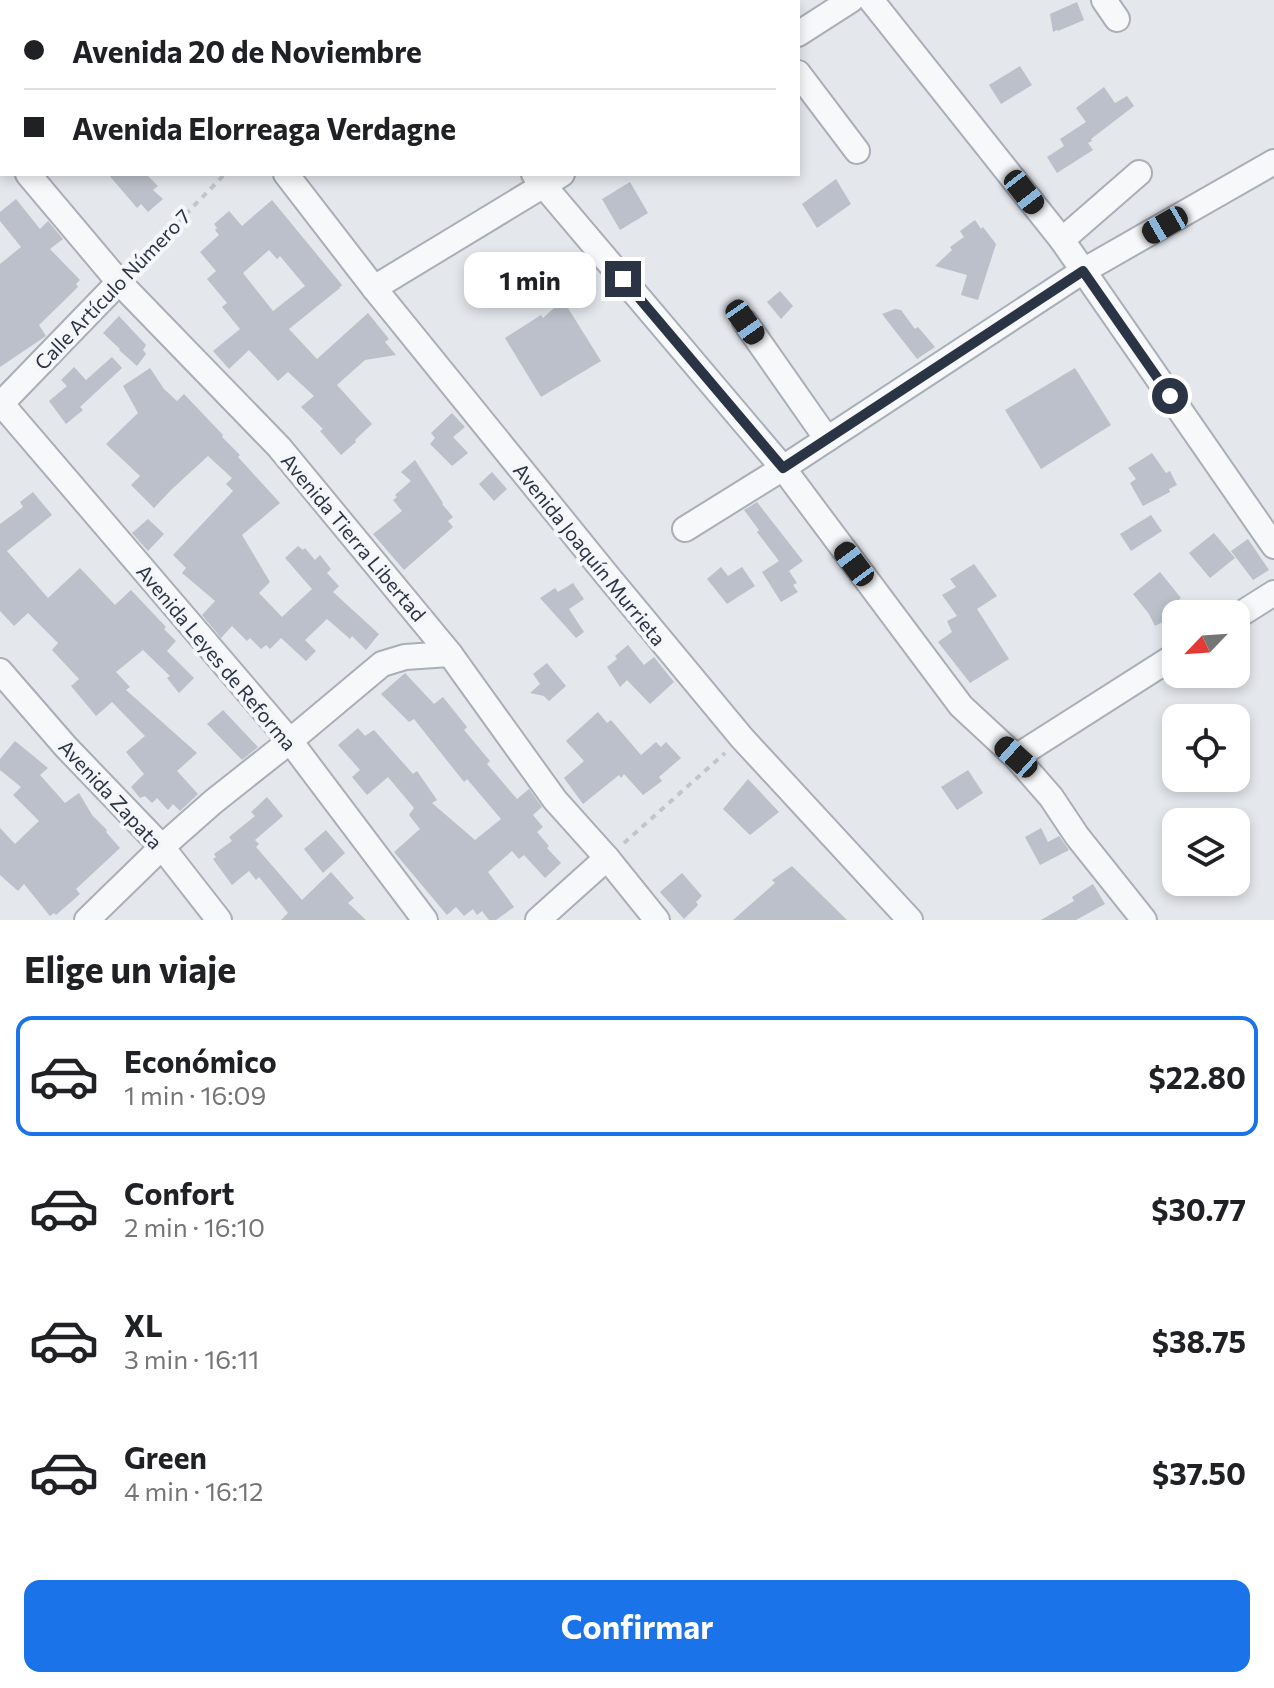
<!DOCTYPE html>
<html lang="es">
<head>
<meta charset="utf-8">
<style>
  :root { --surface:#fff; --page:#f2f2f2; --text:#202124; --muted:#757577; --line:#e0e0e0; --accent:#1a73e8 }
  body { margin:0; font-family:Commissioner,sans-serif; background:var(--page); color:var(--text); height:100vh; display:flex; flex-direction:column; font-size:30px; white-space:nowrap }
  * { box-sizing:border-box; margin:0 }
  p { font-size:26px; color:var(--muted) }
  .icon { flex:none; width:44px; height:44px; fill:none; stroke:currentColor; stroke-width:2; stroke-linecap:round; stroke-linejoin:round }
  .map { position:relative; height:920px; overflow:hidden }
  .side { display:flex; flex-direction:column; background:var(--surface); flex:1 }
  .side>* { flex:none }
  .guide { position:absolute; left:0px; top:0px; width:800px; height:176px; box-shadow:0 4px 12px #0003; display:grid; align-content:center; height:176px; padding:0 24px; background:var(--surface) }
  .needle { width:52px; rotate:245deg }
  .fabs { position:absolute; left:1162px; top:600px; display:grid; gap:16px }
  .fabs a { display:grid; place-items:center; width:88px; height:88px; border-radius:16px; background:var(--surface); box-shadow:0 4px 12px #0003; font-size:40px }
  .end { position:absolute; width:36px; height:36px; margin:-18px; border:10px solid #2b3445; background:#fff; box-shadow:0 0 0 4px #fff }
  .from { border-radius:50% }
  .bubble { position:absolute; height:56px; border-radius:16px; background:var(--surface); box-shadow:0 4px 12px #0003; font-size:26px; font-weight:700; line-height:56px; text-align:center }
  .car { position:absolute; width:24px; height:48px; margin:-24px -12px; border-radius:10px; box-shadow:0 0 6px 2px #0007; background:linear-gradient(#222 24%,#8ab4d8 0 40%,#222 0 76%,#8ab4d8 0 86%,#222 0) }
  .guide b { display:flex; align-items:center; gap:28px; height:76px; font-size:30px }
  .guide b+b { border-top:2px solid var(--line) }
  .guide i { width:20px; height:20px; background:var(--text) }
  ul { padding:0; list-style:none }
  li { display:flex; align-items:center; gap:24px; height:120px; margin:0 16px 12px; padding:0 8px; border:4px solid transparent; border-radius:16px }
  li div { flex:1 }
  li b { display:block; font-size:30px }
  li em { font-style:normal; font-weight:700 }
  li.selected { border-color:var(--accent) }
  li>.icon { width:72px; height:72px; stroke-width:1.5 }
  h2 { padding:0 24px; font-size:36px; line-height:96px }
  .cta { display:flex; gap:16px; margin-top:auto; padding:16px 24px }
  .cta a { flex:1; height:92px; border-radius:16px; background:var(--accent); color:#fff; font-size:32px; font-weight:700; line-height:92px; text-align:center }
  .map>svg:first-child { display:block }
</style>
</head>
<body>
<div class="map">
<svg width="1274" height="920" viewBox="0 0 1274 920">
  <rect width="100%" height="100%" fill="#e4e7ec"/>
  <g fill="#bbc0ca" fill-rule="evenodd">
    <path d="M1077 2 1084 20 1058 31 1057 30 1053 32 1050 14Z"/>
    <path d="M1020 66 1032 85 1001 104 989 85Z"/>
    <path d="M1104 87 1115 103 1127 96 1134 106 1091 139 1092 141 1088 143 1093 150 1057 173 1047 157 1064 146 1060 139 1086 122 1076 108Z"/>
    <path d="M108 174H146L158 186 153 190 163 199 148 212 141 204 137 208Z"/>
    <path d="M836 179 851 204 817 228 802 204Z"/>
    <path d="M630 182 648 213 620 230 602 199Z"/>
    <path d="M16 199 40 229 48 221 63 239 50 249 80 280 76 284 78 287 39 325 46 336 0 367V264L21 247 0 221V212Z"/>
    <path d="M272 200 342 285 339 288H340L289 329 317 359 368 313 389 339 385 342 396 355 365 360 337 385 372 424 355 440 356 442 341 455 320 431 323 429 301 407 314 396 288 372 278 381 249 350 229 369 213 351 240 329 222 307 227 303 207 279 216 271 200 252 219 235 215 230 217 228 214 224 229 211 242 226ZM269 250 277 259 280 256 305 286 273 311 243 273Z"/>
    <path d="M975 220 981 229 983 227 996 244 978 300 961 295 967 275 935 266 952 250 950 247 964 237 960 231Z"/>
    <path d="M780 291 793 306 781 319 767 302Z"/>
    <path d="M563 300 601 361 541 397 505 338 541 315 543 318Z"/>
    <path d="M895 309 901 310 915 329 918 327 935 347 917 359 882 314Z"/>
    <path d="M119 316 146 345 143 350 146 354 137 366 119 350 120 349 103 333Z"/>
    <path d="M112 357 122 368 80 407 83 410 66 424 49 401 67 386 61 380 74 367 86 380Z"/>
    <path d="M150 368 164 389 177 401 184 394 223 435 222 437 240 455 238 457 280 503 242 535 270 582 259 593 282 617 312 589 285 558 298 546 303 550 305 548 315 560 320 555 331 569 327 573 339 586 333 592 379 634 366 650 352 636 350 639 327 619 305 640 316 651 306 661 281 638 270 649 266 645 261 649 250 638 247 641 232 626 221 638 202 615 215 601 182 573 186 568 173 555 233 491 226 484 232 478 208 456 171 490 154 508 131 485 140 476 106 444 138 413 123 386Z"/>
    <path d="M1075 368 1111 425 1041 469 1005 410Z"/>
    <path d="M452 413 465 427 453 437 468 453 452 466 430 444 435 438 431 433Z"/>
    <path d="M1152 453 1166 473 1170 471 1177 485 1169 489 1170 492 1143 506 1130 483 1136 479 1128 468Z"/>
    <path d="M415 460 443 503 442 504 453 517 448 521 453 527 404 570 373 534 402 511 393 500 397 497 395 495 411 481 401 472Z"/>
    <path d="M492 472 507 489 494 501 479 484Z"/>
    <path d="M33 492 52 515 7 551 48 598 80 568 115 605 131 590 166 627 164 629 176 641 167 651 194 678 179 693 167 678 170 676 143 650 116 672 130 687 126 690 197 753 177 771 198 794 180 811 173 804 168 810 157 798 152 803 145 796 140 798 131 787 144 774 126 752 145 736 112 702 96 716 71 686 79 679 52 650 58 643 28 613 14 626 0 611V524L23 507 20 502Z"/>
    <path d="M757 502 803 561 789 571 797 583 793 585 798 592 781 602 762 572 779 561 757 532 759 530 744 510Z"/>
    <path d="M1151 515 1162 531 1131 551 1120 534Z"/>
    <path d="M148 519 164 534 148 551 132 533Z"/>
    <path d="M1214 533 1235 558 1210 578 1189 553Z"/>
    <path d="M1248 539 1269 570 1253 580 1231 551Z"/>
    <path d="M974 564 997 596 977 609 1009 659 970 683 938 642 952 632 947 621 957 616 942 595 956 587 950 579Z"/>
    <path d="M721 567 728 576 742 567 755 586 727 604 707 579Z"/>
    <path d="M1160 572 1181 598 1167 609 1173 617 1155 626 1149 614 1133 594Z"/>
    <path d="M573 583 584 599 569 609 584 632 576 638 540 598 555 588 558 592Z"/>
    <path d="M628 645 644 665 654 657 674 682 650 704 627 680 620 687 607 667 617 659 615 656Z"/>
    <path d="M547 663 566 686 549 701 544 696 530 693 540 684 533 674Z"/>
    <path d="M405 673 434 704 443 697 467 727 464 730 490 761 487 764 517 799 529 789 542 807 533 815 543 827 537 832 549 846 547 848 561 863 545 878 524 855 519 859 512 851 488 872 514 907 496 920H489L482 911 477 915 473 909 464 916 456 907 447 915 394 852 420 829 409 815 414 808 388 777 367 795 352 777 360 770 338 745 358 728 365 736 374 730 413 774 417 771 437 800 432 803 475 840 501 819 467 779 464 782 414 719 409 722 381 694Z"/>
    <path d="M223 710 258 747 242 760 207 724Z"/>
    <path d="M598 712 607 723 611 720 641 755 656 742 661 747 666 742 681 758 659 777 662 781 643 795 624 774 621 778 619 775 583 804 564 778 584 761 566 741Z"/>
    <path d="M15 741 48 768 40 775 65 803 79 793 92 815 107 830 106 832 120 848 76 889 80 894 56 915 54 913 50 916 24 884 18 891 0 875V828L15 844 39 821 13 795 21 787 0 770V759Z"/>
    <path d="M968 770 983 793 957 810 941 787Z"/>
    <path d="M748 779 779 812 750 835 723 809Z"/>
    <path d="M267 797 283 816 255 840 259 844 256 847 302 900 331 872 354 898 348 903 366 920H281L288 913 259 877 256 880 249 871 232 885 213 859 216 857 214 854 232 841 229 837 255 816 251 812Z"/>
    <path d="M1041 828 1048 842 1059 836 1069 850 1040 865 1025 837Z"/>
    <path d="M326 830 345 853 323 873 304 849Z"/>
    <path d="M792 866 847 920H733L775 883 772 880Z"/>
    <path d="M682 873 702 896 696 902 698 905 684 919 660 892Z"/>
    <path d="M1093 884 1105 904 1076 920H1041L1074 901 1072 897Z"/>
  </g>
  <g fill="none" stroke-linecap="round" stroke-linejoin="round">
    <defs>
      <g id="minor">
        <path d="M157 0 159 2"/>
        <path d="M401 0 402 2"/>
        <path d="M871 0 1062 240 1274 546"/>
        <path d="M1104 0 1117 19"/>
        <path d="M798 34 851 0"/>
        <path d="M798 73 857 151"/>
        <path d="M0 141 2 144"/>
        <path d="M28 174 119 282 279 447 450 654 555 800 607 858 657 920"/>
        <path d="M286 174 374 288 606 574 742 738 910 920"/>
        <path d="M534 174 783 468 961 706 1016 757 1051 797 1077 836 1144 920"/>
        <path d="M1062 240 1139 173"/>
        <path d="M374 288 562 174"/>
        <path d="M745 322 827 439"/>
        <path d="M0 402 290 741 425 920"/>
        <path d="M0 405 119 282"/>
        <path d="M685 529 783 468 1083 271 1274 162"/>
        <path d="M1236 617 1274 593"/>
        <path d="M0 671 66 747 162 847 219 920"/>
        <path d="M1016 757 1176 655"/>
        <path d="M87 920 162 847 213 802 290 741 382 664 405 657 450 654"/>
        <path d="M538 920 607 858"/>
      </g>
    </defs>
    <use href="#minor" stroke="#a9aeb7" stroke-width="28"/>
    <g stroke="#c2c5cb" stroke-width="4" stroke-dasharray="6 6" stroke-linecap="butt">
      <path d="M135 266 225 174"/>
      <path d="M624 843 725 753"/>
    </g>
    <use href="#minor" stroke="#f7f8fa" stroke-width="24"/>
  </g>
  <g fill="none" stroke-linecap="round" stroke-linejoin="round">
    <path stroke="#2b3445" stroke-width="10" d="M623 279 783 468 1083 271 1170 396"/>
  </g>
  <g text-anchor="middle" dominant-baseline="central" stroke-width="8" stroke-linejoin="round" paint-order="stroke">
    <g font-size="20" fill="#2b3445" stroke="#f4f6f9">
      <text transform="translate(112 289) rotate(-46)">Calle Artículo Número 7</text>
      <text transform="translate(354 537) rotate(50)">Avenida Tierra Libertad</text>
      <text transform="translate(590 554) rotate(51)">Avenida Joaquín Murrieta</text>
      <text transform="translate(217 657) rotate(50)">Avenida Leyes de Reforma</text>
      <text transform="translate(111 794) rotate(47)">Avenida Zapata</text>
    </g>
  </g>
</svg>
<div class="fabs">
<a><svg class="needle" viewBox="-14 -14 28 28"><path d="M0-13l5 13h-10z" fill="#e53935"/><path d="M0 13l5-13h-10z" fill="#757577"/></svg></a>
<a><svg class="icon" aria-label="locate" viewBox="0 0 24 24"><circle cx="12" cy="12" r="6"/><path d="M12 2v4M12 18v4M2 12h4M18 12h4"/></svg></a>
<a><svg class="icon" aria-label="layers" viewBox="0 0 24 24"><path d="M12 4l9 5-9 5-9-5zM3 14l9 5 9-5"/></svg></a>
</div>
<i class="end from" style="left:1170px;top:396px"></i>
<i class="end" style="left:623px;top:279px"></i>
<div class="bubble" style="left:464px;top:252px;width:132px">1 min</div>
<i class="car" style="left:1024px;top:192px;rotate:142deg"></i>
<i class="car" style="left:1165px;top:225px;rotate:240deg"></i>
<i class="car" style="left:745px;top:322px;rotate:145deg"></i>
<i class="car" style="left:854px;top:564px;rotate:323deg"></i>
<i class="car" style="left:1016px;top:757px;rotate:312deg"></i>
<div class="guide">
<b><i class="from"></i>Avenida 20 de Noviembre</b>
<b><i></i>Avenida Elorreaga Verdagne</b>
</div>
</div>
<section class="side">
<h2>Elige un viaje</h2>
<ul>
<li class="selected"><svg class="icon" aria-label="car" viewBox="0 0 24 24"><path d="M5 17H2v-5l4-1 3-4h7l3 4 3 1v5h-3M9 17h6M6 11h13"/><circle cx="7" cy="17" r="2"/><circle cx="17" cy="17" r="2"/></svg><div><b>Económico</b><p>1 min · 16:09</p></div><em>$22.80</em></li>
<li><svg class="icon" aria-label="car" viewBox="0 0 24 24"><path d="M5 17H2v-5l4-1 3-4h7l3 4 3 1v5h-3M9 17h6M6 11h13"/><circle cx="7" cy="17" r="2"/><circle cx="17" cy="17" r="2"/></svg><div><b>Confort</b><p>2 min · 16:10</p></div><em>$30.77</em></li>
<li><svg class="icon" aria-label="car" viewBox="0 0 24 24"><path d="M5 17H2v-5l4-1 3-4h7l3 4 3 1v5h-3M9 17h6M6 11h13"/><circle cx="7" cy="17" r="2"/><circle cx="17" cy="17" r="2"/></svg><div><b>XL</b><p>3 min · 16:11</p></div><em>$38.75</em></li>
<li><svg class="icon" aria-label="car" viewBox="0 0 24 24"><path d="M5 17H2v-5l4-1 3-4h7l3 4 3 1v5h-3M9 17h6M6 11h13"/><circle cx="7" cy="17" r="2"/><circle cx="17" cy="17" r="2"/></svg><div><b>Green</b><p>4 min · 16:12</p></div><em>$37.50</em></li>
</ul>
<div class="cta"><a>Confirmar</a></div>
</section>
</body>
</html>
